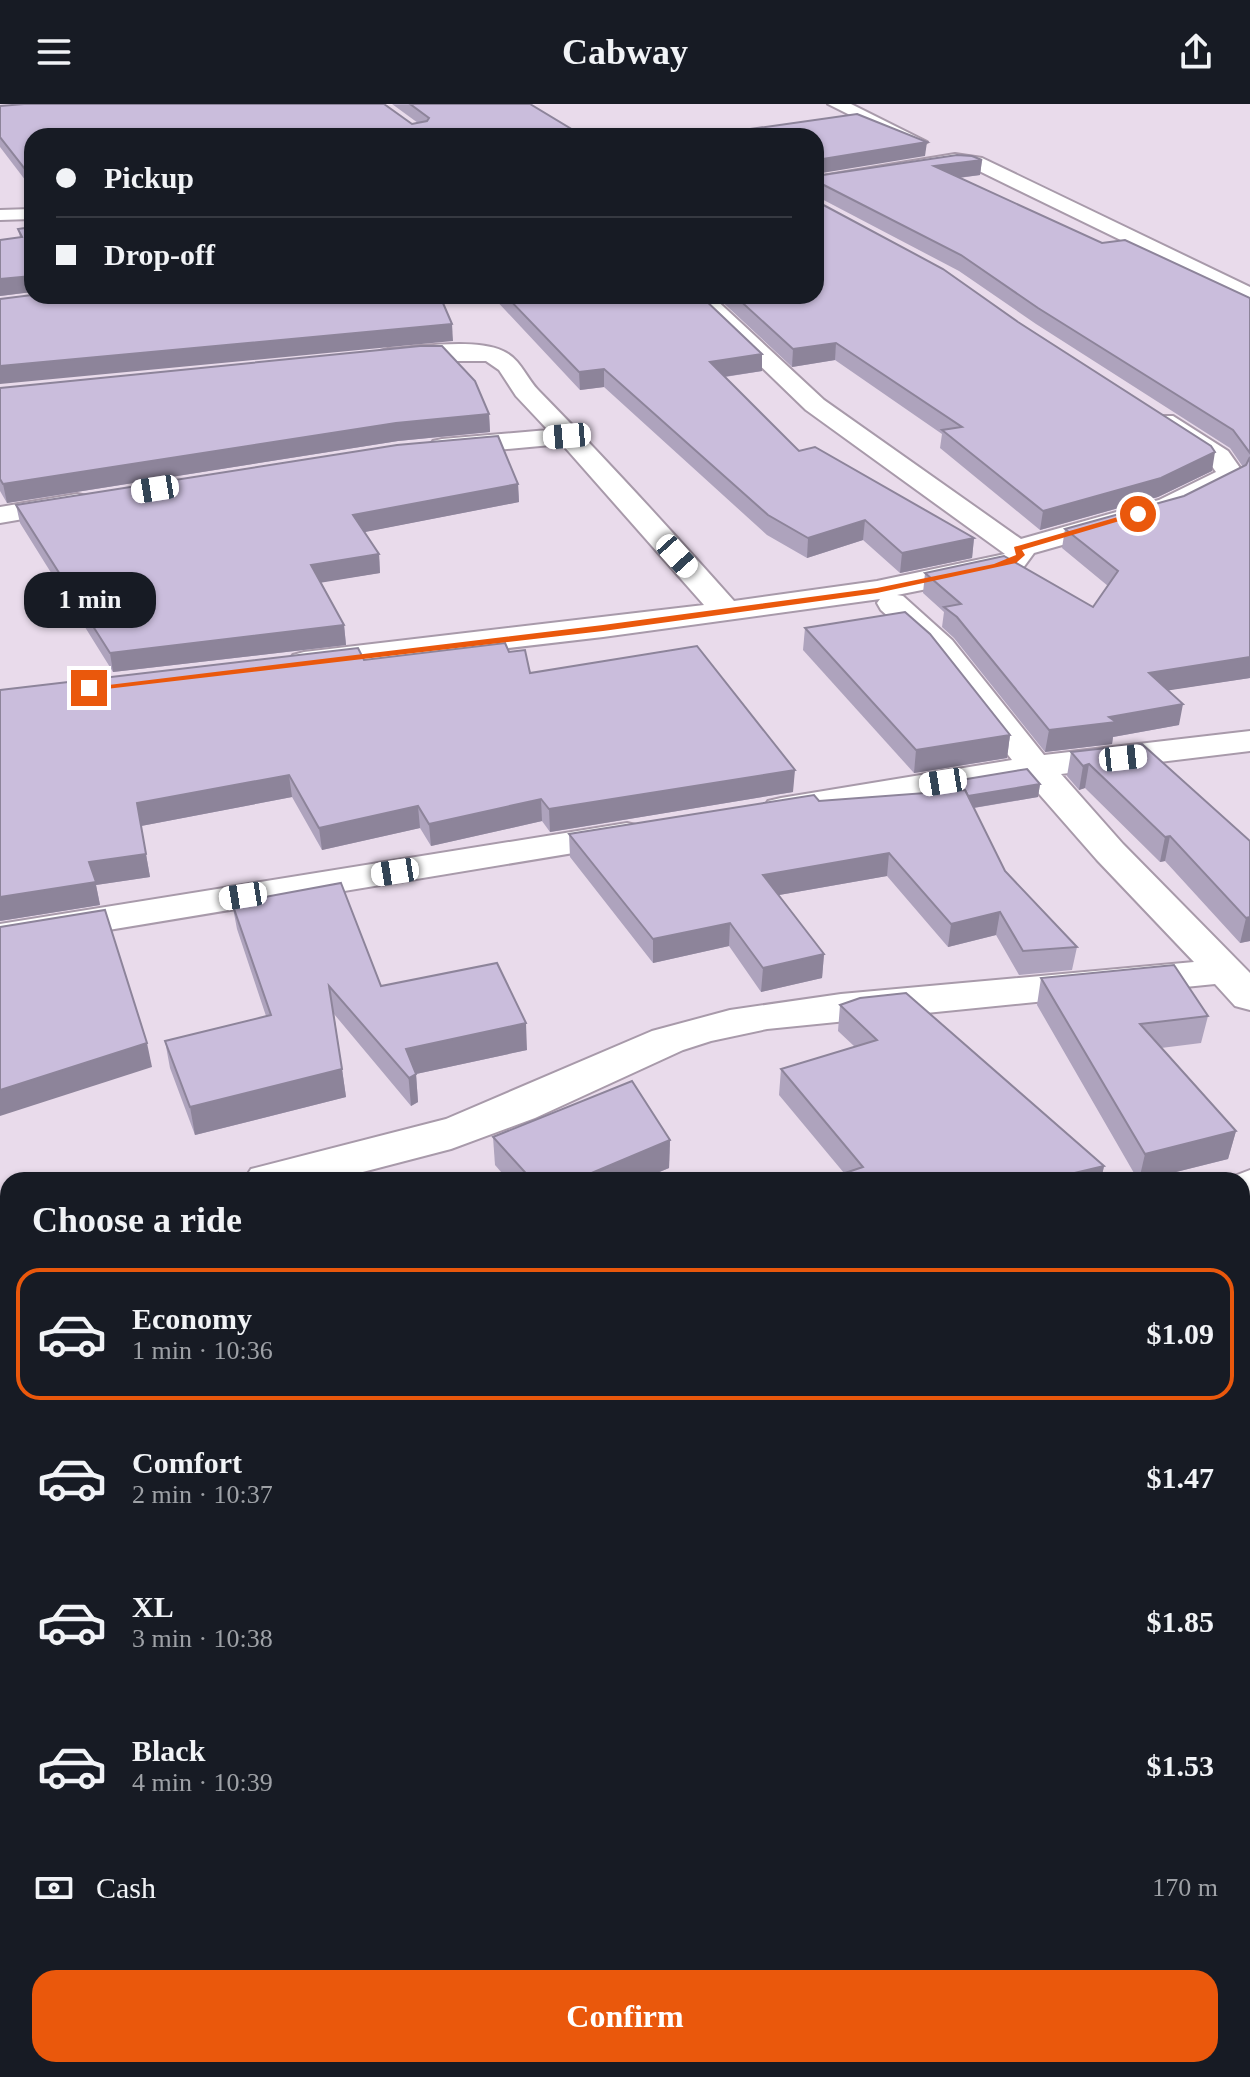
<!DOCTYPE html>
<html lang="en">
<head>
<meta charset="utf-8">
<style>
  :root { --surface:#171b24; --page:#242831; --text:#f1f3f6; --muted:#9ea1a6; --line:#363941; --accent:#ea580c }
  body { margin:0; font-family:"Times New Roman",serif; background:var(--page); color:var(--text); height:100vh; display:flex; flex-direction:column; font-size:30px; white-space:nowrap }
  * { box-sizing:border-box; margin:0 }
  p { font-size:26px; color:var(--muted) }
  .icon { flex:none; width:44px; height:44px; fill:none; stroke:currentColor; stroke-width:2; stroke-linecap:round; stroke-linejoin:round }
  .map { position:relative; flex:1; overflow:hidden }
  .drawer { position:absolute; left:0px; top:1068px; width:1250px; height:906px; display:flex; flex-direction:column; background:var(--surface); border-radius:24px 24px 0 0; box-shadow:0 2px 6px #0004 }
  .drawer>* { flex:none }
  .banner { position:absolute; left:24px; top:24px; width:800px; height:176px; border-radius:24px; box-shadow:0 2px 6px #0004; display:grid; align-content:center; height:176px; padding:0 32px; background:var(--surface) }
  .end { position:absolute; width:36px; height:36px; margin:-18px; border:10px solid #ea580c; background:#fff; box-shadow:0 0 0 4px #fff }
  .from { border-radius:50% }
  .bubble { position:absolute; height:56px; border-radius:24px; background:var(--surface); box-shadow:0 2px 6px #0004; font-size:26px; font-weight:600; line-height:56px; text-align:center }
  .car { position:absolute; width:24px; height:48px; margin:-24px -12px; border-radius:10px; box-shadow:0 0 6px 2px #0007; background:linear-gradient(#fff 24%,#345 0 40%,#fff 0 76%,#345 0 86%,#fff 0) }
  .banner b { display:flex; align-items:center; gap:28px; height:76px; font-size:30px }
  .banner b+b { border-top:2px solid var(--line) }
  .banner i { width:20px; height:20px; background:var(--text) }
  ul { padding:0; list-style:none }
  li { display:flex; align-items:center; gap:24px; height:132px; margin:0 16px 12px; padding:0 16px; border:4px solid transparent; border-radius:24px }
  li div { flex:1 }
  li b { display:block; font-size:30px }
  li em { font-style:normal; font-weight:600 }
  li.current { border-color:var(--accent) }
  li>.icon { width:72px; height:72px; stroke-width:1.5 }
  h2 { padding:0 32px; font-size:36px; line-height:96px }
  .pay { display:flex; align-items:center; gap:20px; height:88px; padding:0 32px; font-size:30px }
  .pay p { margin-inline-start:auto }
  .primary-button { display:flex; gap:16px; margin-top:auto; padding:16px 32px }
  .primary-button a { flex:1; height:92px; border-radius:24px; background:var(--accent); color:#fff; font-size:32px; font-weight:600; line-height:92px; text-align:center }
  header { display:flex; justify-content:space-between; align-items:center; height:104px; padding:0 32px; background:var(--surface); font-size:36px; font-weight:600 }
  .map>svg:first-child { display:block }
</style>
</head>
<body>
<header><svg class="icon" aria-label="menu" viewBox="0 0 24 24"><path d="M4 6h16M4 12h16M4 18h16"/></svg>Cabway<svg class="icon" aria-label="share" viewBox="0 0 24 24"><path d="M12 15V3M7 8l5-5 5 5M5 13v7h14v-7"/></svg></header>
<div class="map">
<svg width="1250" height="1973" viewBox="0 0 1250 1973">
  <rect width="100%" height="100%" fill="#e9dbeb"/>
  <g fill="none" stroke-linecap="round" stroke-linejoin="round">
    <defs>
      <path id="service" d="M32 105V115L0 116V106Z"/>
      <g id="minor">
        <path d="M828 0H851L927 38 918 43 912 42Z"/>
        <path d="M955 50 982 54 1250 183V199L971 63 955 62 816 85V73Z"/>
        <path d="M688 192H712L824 296 1021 435 1159 396 1216 368 1209 358 1155 322 1151 317 1155 312H1173L1228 347 1245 371 1241 377 1179 408 1034 449 1023 464 1007 469 897 491 903 492 952 536 1044 651 1250 627V647L1061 670 1123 740 1250 869V906L1235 902 1215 880 767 925 711 937 683 946 535 1014 451 1045 332 1076H244L251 1065 446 1015 652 927 730 906 841 890 1194 858 1097 756 1026 675 781 716 768 713 763 705 768 697 781 694 1012 656 930 550 881 506 877 499 880 495 603 533 304 568 293 565 288 558 293 551 304 548 704 501 562 340 442 351 433 349 429 343 433 337 442 335 548 326 516 292 499 266 486 257H380L376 252 380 247 388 245C420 243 474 234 503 247 521 255 526 274 539 287 606 355 670 425 734 497L877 477 1005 450 806 306Z"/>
        <path d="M77 390 87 392 91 398 87 404 0 419V403Z"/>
        <path d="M627 719 640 722 646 730 640 738 0 844V820Z"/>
        <path d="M1250 1066V1098L1242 1100V1076H1224Z"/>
        <path d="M8 1126V1160L0 1162V1128Z"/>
        <path d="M8 1435V1483L0 1486V1438Z"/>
        <path d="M1250 1671V1729L1242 1732V1674Z"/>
        <path d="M442 1966H530L527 1973H440Z"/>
      </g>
    </defs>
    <use href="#service" stroke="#a89aaa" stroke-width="4"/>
    <use href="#minor" stroke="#a89aaa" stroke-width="4"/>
    <use href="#service" fill="#fff" fill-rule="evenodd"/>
    <use href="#minor" fill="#fff" fill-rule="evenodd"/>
  </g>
  <g fill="#aea3bd">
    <path d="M392 0H530L583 32H32V85L0 43V2L412 20 418 19Z"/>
    <path d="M982 56 980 71 959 74 1102 139 1250 194V574L1168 586 1179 621 1113 633 1112 640 1045 648 954 534 942 523 944 508 923 489 925 469 1093 503 1108 482 1062 444 1065 425 1184 392 1243 363 1230 344 1036 220 959 167 816 92V72Z"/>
    <path d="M32 123V188L0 192V136L20 133 18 125Z"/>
    <path d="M492 192H701L762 267 725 273 799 347 974 434 972 454 900 469 863 436 807 454 767 431 604 283 580 286Z"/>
    <path d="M716 192H816L1212 367 1158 393 1040 426 940 344 942 330 835 256 792 263Z"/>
    <path d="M0 284 489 310 490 328 398 337 7 399 0 387Z"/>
    <path d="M518 380 519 398 364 428 379 450 380 469 321 478 344 521 346 541 113 568 20 419 16 401Z"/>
    <path d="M805 524 1010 631 1007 654 914 669 803 546Z"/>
    <path d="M509 548 530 569 793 688 550 728 542 717 431 742 420 724 322 746 292 693 141 722 150 773 96 781 100 801 0 817 364 556Z"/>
    <path d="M1071 648 1250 737V837L1240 839 1165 757 1160 758 1085 684 1079 686 1067 672Z"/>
    <path d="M937 680H1040L1038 693 974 704 1005 767 1077 843 1072 866 1019 871 996 831 948 843 887 772 779 791 824 850 822 874 761 888 729 842 653 859 570 753 569 730 819 697 936 688Z"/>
    <path d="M232 799 381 882 527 946 416 970 418 998 411 1002 334 910 346 993 195 1031 170 964 165 937 266 912 237 825Z"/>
    <path d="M1041 874 1208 912 1201 939 1161 944 1236 1027 1228 1055 1144 1076H1138L1037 901Z"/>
    <path d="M840 901 1104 1062 1101 1076H824L844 1069 779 991 781 965 855 943 838 927Z"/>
    <path d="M493 1033 670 1036 669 1064 640 1076H508L495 1061Z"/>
    <path d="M1250 1146V1331L1242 1318V1147Z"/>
    <path d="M1250 1713V1845L1242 1832V1715Z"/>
    <path d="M1250 1870V1973H1236L1233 1966H1242V1873Z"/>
    <path d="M905 1966H1113L1110 1973H909Z"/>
  </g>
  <g fill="#8d849a">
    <path d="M927 38 925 52 816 70V56Z"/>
    <path d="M982 56 980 71 933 77 934 62Z"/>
    <path d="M28 172 32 188 0 192V175Z"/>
    <path d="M452 220 453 237 0 280V262Z"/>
    <path d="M836 239 835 256 792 263 793 245Z"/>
    <path d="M762 250V267L709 275 710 258Z"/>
    <path d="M604 265V283L580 286 579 268Z"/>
    <path d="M489 310 490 328 398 337 7 399 3 380 396 319Z"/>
    <path d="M1215 348 1212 367 1158 393 1040 426 1043 407Z"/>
    <path d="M518 380 519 398 355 430 353 411Z"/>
    <path d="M865 416 863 436 807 454 808 434Z"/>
    <path d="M974 434 972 454 900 469 902 449Z"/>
    <path d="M379 450 380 469 313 480 311 461Z"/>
    <path d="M344 521 346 541 113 568 110 549Z"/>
    <path d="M1250 553V574L1145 590 1149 569Z"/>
    <path d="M1183 600 1179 621 1113 633 1112 640 1045 648 1049 626 1109 613Z"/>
    <path d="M1010 631 1007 654 914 669 916 646Z"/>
    <path d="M1089 660 1085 684 1079 686 1083 662Z"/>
    <path d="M795 666 793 688 550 728 549 705Z"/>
    <path d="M289 671 292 693 141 722 150 773 96 781 100 801 0 817V793L89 758 137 699Z"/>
    <path d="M1040 680 1038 693 949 708 951 695Z"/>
    <path d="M541 695 542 717 431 742 429 720Z"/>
    <path d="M418 702 420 724 322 746 319 724Z"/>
    <path d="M1170 732 1165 757 1160 758 1165 733Z"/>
    <path d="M889 749 887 772 762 794 763 771Z"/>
    <path d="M1000 808 996 831 948 843 951 820Z"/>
    <path d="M1250 813V837L1240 839 1246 814Z"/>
    <path d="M730 819 729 842 653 859V835Z"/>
    <path d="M824 850 822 874 761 888 763 864Z"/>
    <path d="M526 919 527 946 416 970 418 998 411 1002 406 945Z"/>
    <path d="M147 939 152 963 0 1012V986Z"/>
    <path d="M342 965 346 993 195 1031 190 1003Z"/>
    <path d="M1236 1027 1228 1055 1144 1076H1139L1145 1050Z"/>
    <path d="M670 1036 669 1064 640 1076H575Z"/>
    <path d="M1104 1062 1101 1076H1045Z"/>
    <path d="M8 1408V1424L4 1426 0 1415V1410Z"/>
    <path d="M1250 1500V1523L1242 1525V1502Z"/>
    <path d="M60 1966H118L119 1969 110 1973H44Z"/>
    <path d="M1108 1966H1113L1110 1973H1096Z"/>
  </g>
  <g fill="#cabddc" stroke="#8d849a" stroke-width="2">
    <path d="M24 0H384L412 20 427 17 429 14 410 0H530L583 32H32V74L0 33V2Z"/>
    <path d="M857 10 927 38 816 56V60V32H701Z"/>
    <path d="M957 51 972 52 982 56 934 62 1102 139 1125 136 1250 194V349L1233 326 1038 204 961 151 816 77V84V72Z"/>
    <path d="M816 97 943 165 1018 218 1211 342 1215 348 1161 374 1043 407 942 326 962 323 836 239 793 245 735 192H816Z"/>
    <path d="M32 123V172L0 175V136L22 133 18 125Z"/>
    <path d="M32 191 440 192 452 220 0 262V195Z"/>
    <path d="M506 192H701L762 250 710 258 799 347 815 343 974 434 902 449 865 416 808 434 768 411 604 265 579 268Z"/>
    <path d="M420 242H442L475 277 489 310 396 319 3 380 0 375V284Z"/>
    <path d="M498 332 518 380 353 411 379 450 311 461 344 521 110 549 16 401 397 341Z"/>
    <path d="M1250 353V553L1149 569 1183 600 1109 613 1116 618 1049 626 957 513 944 503 961 500 925 469 1004 452 1093 503 1118 467 1065 425 1184 392 1246 361Z"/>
    <path d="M905 508 930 530 1010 631 916 646 805 524Z"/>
    <path d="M505 539 509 548 525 546 530 569 697 542 795 666 549 705 541 695 429 720 418 702 319 724 289 671 137 699 146 750 89 758 96 778 0 793V586L358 544 364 556Z"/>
    <path d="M1142 640 1250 737V813L1246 814 1170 732 1165 733 1089 660 1083 662 1071 648Z"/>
    <path d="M1027 665 1040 680 968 692 965 686 944 688 937 680Z"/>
    <path d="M965 686 1005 767 1077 843 1023 847 1000 808 951 820 889 749 763 771 824 850 763 864 730 819 653 835 569 730 814 691 819 697Z"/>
    <path d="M341 779 381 882 497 859 526 919 406 945 416 970 409 974 329 882 342 965 190 1003 165 937 271 911 232 799Z"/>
    <path d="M105 806 147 939 0 986V823Z"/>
    <path d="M1174 861 1208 912 1140 920 1236 1027 1145 1050 1041 874Z"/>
    <path d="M906 889 1104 1062 1045 1076H824L863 1063 781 965 877 936 840 901 860 894Z"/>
    <path d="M632 977 670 1036 575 1076H532L493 1033Z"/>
    <path d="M1250 1146V1297L1242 1284V1147Z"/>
    <path d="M8 1338V1408L0 1410V1340Z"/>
    <path d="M1250 1377V1500L1242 1502V1379Z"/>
    <path d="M8 1466V1966H60L44 1973H0V1468Z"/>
    <path d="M1250 1713V1800L1242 1786V1715Z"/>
    <path d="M1250 1870V1951L1242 1936V1873Z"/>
    <path d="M763 1966H810L813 1973H747Z"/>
    <path d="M925 1966H1108L1096 1973H929Z"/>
  </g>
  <path fill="#ea580c" d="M1135 408 1143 410 1022 446 1025 451 1016 459 877 489 603 527 89 587 84 584 603 521 877 484 994 460 1016 451 1014 443Z"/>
</svg>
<i class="end from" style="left:1138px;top:410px"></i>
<i class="end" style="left:89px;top:584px"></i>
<div class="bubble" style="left:24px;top:468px;width:132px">1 min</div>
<i class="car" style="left:567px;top:332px;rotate:265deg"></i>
<i class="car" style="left:155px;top:385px;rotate:261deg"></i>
<i class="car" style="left:677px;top:452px;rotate:138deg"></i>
<i class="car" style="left:1123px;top:654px;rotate:84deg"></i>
<i class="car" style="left:943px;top:678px;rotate:261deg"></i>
<i class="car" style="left:395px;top:768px;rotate:261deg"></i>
<i class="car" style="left:243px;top:792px;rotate:261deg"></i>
<div class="banner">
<b><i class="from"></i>Pickup</b>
<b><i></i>Drop-off</b>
</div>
<section class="drawer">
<h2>Choose a ride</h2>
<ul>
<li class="current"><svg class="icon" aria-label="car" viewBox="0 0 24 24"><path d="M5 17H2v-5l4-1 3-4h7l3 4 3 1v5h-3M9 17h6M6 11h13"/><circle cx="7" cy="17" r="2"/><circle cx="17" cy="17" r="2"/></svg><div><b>Economy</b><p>1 min · 10:36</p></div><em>$1.09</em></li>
<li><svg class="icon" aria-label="car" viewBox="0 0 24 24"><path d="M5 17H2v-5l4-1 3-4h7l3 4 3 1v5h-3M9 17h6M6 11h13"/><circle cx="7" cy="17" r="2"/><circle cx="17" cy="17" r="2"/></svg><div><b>Comfort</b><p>2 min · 10:37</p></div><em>$1.47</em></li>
<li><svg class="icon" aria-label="car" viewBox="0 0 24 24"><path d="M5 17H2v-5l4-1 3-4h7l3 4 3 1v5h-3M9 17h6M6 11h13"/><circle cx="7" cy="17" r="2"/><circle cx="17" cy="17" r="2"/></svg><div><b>XL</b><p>3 min · 10:38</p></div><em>$1.85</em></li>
<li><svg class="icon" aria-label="car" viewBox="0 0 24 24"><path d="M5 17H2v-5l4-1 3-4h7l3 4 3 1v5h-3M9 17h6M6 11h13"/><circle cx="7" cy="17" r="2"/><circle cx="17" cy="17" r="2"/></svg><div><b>Black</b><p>4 min · 10:39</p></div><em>$1.53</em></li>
</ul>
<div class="pay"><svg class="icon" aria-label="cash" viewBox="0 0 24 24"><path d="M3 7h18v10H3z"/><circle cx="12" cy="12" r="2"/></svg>Cash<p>170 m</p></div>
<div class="primary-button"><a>Confirm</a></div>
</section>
</div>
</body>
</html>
